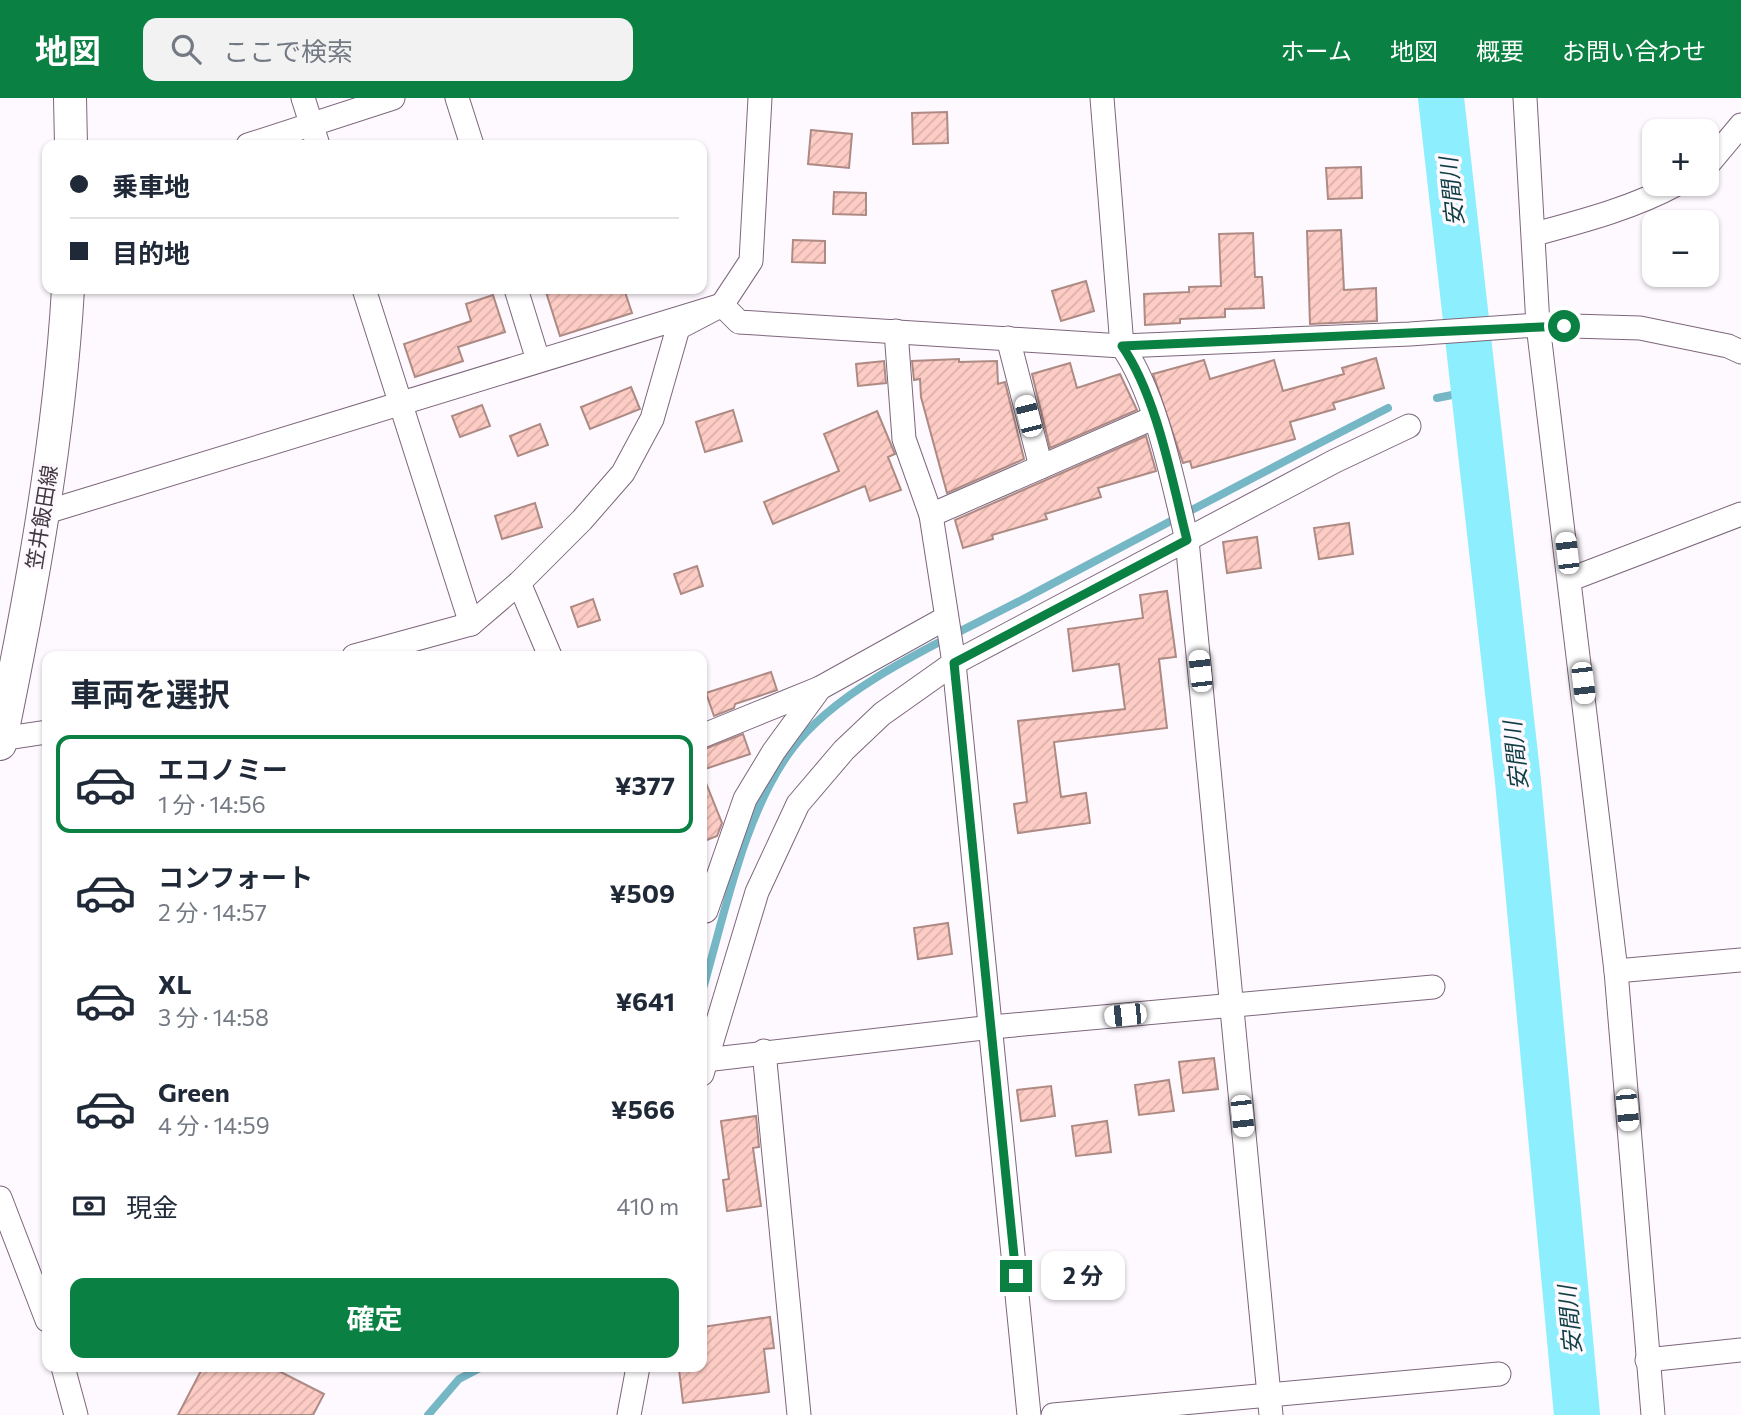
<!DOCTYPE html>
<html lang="ja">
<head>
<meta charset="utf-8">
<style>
  :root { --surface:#fff; --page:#f2f2f3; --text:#1f2937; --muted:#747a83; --line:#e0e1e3; --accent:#0b8043 }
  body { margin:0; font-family:Commissioner,"Noto Sans JP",sans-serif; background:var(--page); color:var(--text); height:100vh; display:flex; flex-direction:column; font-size:26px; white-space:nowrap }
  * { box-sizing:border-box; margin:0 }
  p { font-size:23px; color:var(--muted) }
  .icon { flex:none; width:38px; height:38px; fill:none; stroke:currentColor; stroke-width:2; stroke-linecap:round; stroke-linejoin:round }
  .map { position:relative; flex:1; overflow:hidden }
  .panel { position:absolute; left:42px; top:553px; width:665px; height:721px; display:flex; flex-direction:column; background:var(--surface); border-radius:14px; box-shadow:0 2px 5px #0004 }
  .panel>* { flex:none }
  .hud { position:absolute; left:42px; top:42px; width:665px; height:154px; border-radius:14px; box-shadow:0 2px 5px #0004; display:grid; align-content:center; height:154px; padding:0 28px; background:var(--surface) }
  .buttons { position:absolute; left:1642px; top:21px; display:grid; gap:14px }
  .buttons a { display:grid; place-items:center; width:77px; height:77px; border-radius:14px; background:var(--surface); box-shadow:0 2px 5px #0004; font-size:35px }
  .end { position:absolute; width:32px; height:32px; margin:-16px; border:9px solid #0b8043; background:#fff; box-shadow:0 0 0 4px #fff }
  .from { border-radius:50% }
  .bubble { position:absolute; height:49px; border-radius:14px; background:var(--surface); box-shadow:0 2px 5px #0004; font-size:23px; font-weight:700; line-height:49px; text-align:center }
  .car { position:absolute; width:21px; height:42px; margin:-21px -10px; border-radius:9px; box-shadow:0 0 5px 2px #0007; background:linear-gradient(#fff 24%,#345 0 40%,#fff 0 76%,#345 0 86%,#fff 0) }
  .hud b { display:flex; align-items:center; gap:24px; height:66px; font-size:26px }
  .hud b+b { border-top:2px solid var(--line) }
  .hud i { width:18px; height:18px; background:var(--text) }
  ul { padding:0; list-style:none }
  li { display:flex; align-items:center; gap:21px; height:98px; margin:0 14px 10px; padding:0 14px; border:4px solid transparent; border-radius:14px }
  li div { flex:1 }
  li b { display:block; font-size:26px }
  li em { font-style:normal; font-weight:700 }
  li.on { border-color:var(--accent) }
  li>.icon { width:63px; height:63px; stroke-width:1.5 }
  h2 { padding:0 28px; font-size:32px; line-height:84px }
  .pay { display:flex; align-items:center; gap:18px; height:77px; padding:0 28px; font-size:26px }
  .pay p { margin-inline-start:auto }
  .cta { display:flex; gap:14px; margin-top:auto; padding:14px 28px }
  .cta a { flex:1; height:80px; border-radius:14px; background:var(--accent); color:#fff; font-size:28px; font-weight:700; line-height:80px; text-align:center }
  header { display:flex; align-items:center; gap:42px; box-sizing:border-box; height:98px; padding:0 35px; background:var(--accent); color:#fff }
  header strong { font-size:33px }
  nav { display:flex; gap:38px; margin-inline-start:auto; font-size:24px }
  .search { width:490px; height:63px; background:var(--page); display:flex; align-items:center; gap:18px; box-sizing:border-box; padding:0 24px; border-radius:14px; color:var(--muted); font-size:26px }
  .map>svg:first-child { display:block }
</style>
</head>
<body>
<header>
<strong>地図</strong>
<div class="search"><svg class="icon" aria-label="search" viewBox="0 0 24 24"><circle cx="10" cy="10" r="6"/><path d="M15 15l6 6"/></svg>ここで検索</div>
<nav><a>ホーム</a><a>地図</a><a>概要</a><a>お問い合わせ</a></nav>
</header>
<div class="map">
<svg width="1741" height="1317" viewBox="0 0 1741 1317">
  <defs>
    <pattern id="building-hatch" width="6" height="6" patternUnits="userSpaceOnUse" patternTransform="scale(1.75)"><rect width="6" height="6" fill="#fdccc4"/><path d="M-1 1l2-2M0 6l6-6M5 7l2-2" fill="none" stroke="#dab0aa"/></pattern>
  </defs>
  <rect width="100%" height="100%" fill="#fef9fe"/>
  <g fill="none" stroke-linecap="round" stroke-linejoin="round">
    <g stroke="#76b7c6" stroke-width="8">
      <path d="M1437 300 1472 293"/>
      <path d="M702 894C725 816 743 717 792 651 842 584 957 537 1031 497 1150 434 1268 371 1388 310"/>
      <path d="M428 1317 459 1281 482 1269"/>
    </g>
    <path stroke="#8deefe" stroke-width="46" d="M1441 0 1518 683 1577 1317"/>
  </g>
  <g fill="url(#building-hatch)" stroke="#ae8a84" stroke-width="2">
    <path d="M947 14 948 45 913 46 912 15Z"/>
    <path d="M811 32 852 36 849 70 808 66Z"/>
    <path d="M1361 69 1362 100 1328 101 1326 70Z"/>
    <path d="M834 94 866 95V117L833 116Z"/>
    <path d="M1341 132 1344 192 1376 190 1377 223 1310 226 1307 133Z"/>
    <path d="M1253 135 1255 179H1262L1264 210 1225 211V219L1180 221V225L1145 227 1144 196 1189 194V189L1221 188 1219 136Z"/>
    <path d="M793 142 825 143V165L792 164Z"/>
    <path d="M1086 183 1094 213 1061 223 1052 193Z"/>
    <path d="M545 191H624L632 215 560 238Z"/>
    <path d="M493 197 505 234 458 249 463 263 415 279 404 246 471 223 466 206Z"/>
    <path d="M1376 260 1384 290 1333 305 1335 311 1290 324 1295 341 1192 370 1190 363 1183 365 1153 276 1204 262 1210 281 1274 262 1283 293 1344 276 1342 270Z"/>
    <path d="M959 261V264L997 263 998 286 1005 284 1024 361 947 395 921 299 920 281 914 282 912 263Z"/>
    <path d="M884 263 886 285 858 288 856 266Z"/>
    <path d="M1070 265 1077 290 1120 276 1137 312 1050 350 1032 276Z"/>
    <path d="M631 289 640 311 590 331 581 309Z"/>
    <path d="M482 307 490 328 460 339 452 318Z"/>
    <path d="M733 312 742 343 705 354 696 324Z"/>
    <path d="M877 313 895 356 888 359 901 392 870 403 865 388 773 426 764 404 839 373 824 336Z"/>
    <path d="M540 326 548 347 518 358 510 338Z"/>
    <path d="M1146 338 1156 373 1098 390 1101 399 1045 416 1047 421 992 437 993 441 963 450 955 422Z"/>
    <path d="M535 405 542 429 502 441 495 418Z"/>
    <path d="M1349 425 1353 456 1319 461 1314 430Z"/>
    <path d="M1257 439 1261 470 1227 475 1223 444Z"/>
    <path d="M697 468 703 488 681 496 674 476Z"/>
    <path d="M1167 493 1176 559 1159 561 1167 630 1054 644 1061 699 1086 695 1090 725 1018 735 1014 706 1027 704 1018 623 1125 611 1119 566 1073 573 1068 531 1143 520 1140 497Z"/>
    <path d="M593 501 600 522 578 529 571 509Z"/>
    <path d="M771 574 777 592 735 606 734 610 714 618 706 595Z"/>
    <path d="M743 636 750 656 702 672V652Z"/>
    <path d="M704 680 722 725 717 738 702 744V681Z"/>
    <path d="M948 825 952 856 918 861 914 830Z"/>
    <path d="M1214 960 1218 991 1183 995 1179 964Z"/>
    <path d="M1169 982 1174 1013 1139 1017 1135 987Z"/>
    <path d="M1051 988 1055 1018 1021 1023 1017 992Z"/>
    <path d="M756 1018 759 1049 753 1050 761 1108 727 1113 723 1082 729 1081 721 1023Z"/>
    <path d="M1107 1023 1111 1054 1076 1058 1072 1028Z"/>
    <path d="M770 1219 774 1250 764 1251 769 1294 683 1305 679 1271 702 1269V1229Z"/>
    <path d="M203 1269H271L324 1296 313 1317H178Z"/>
  </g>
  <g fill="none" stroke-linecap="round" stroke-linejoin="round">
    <defs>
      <g id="minor">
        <path d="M303 0 318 47"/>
        <path d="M457 0 472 47"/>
        <path d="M1525 0 1538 227 1616 873 1653 1317"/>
        <path d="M248 47 393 0"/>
        <path d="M1706 69 1741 27"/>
        <path d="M1535 136C1583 123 1633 110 1677 86"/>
        <path d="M364 191 471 526"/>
        <path d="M516 191 538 262"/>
        <path d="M896 233 904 341 931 417 954 565 1029 1317"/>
        <path d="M1008 240 1041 369"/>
        <path d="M43 415 722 207 739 224 1122 248 1410 236 1538 227 1640 230 1728 248 1741 254"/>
        <path d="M931 417 1153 320"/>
        <path d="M1571 481 1741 416"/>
        <path d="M519 485 550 558"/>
        <path d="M354 558 471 526 519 485 582 422 623 375 652 321 678 230 722 207 751 163 760 0"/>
        <path d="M702 638 820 590"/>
        <path d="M1 641 47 634"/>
        <path d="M702 812 706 813 745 701 774 653 820 590 946 520"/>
        <path d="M1616 873 1741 862"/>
        <path d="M764 953 799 1317"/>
        <path d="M705 962 992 929 1433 889"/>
        <path d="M702 976 757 794 798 706 844 652 882 616 954 565 1335 363 1409 328"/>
        <path d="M0 1100 47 1222"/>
        <path d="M1647 1262 1741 1252"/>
        <path d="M63 1269 76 1317"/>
        <path d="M629 1317 638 1269"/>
        <path d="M1053 1317 1269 1297 1187 442C1173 384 1156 296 1122 248L1102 0"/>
        <path d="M1271 1317 1269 1297 1499 1276"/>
      </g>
      <g id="secondary">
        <path d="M70 0 71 47"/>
        <path d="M0 646C31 496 59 344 68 191"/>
      </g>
    </defs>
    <use href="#minor" stroke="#7d667c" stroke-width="25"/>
    <use href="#secondary" stroke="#7d667c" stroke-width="34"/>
    <use href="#minor" stroke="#fff" stroke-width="23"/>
    <use href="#secondary" stroke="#fff" stroke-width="32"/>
  </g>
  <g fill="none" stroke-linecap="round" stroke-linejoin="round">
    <path stroke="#0b8043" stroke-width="9" d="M1016 1178 954 565 1187 442C1172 383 1157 298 1122 248L1564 228"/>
  </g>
  <g text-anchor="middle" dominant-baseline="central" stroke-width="7" stroke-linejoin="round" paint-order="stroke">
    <g font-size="21" fill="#423842" stroke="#fef9fe">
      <text transform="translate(41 419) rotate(-81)">笠井飯田線</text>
    </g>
    <g font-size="23" font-style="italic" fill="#103e45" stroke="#fef9fe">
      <text transform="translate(1451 94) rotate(-96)">安間川</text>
      <text transform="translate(1515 658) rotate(-96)">安間川</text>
      <text transform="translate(1569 1222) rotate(-95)">安間川</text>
    </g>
  </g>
</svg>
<div class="buttons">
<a>+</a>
<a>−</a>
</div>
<i class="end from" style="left:1564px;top:228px"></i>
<i class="end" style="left:1016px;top:1178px"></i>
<div class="bubble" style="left:1041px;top:1153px;width:84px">2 分</div>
<i class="car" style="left:1028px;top:318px;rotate:346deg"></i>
<i class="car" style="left:1567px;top:455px;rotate:353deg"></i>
<i class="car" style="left:1200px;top:573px;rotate:354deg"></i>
<i class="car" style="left:1583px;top:585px;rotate:173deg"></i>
<i class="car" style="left:1125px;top:917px;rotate:264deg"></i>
<i class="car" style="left:1627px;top:1012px;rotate:175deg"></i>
<i class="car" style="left:1242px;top:1018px;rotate:174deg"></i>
<div class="hud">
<b><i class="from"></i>乗車地</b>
<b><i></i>目的地</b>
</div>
<section class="panel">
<h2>車両を選択</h2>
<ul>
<li class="on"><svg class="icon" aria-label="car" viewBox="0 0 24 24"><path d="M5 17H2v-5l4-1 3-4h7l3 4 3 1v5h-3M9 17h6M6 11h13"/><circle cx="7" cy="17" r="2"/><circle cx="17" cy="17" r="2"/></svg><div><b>エコノミー</b><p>1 分 · 14:56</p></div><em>¥377</em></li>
<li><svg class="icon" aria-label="car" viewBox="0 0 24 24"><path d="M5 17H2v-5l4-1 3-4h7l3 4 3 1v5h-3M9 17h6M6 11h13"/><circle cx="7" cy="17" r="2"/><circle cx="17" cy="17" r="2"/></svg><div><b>コンフォート</b><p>2 分 · 14:57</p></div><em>¥509</em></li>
<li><svg class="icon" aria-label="car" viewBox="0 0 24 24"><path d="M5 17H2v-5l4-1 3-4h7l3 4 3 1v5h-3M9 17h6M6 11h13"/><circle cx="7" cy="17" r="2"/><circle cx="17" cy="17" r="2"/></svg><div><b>XL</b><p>3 分 · 14:58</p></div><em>¥641</em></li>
<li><svg class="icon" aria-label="car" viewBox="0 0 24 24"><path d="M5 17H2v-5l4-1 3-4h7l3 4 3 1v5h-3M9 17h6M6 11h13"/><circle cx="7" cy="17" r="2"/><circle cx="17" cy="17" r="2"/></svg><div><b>Green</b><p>4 分 · 14:59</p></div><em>¥566</em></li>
</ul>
<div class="pay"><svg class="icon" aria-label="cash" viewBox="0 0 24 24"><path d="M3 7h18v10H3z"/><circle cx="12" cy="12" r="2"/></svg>現金<p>410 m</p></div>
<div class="cta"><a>確定</a></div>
</section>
</div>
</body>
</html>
